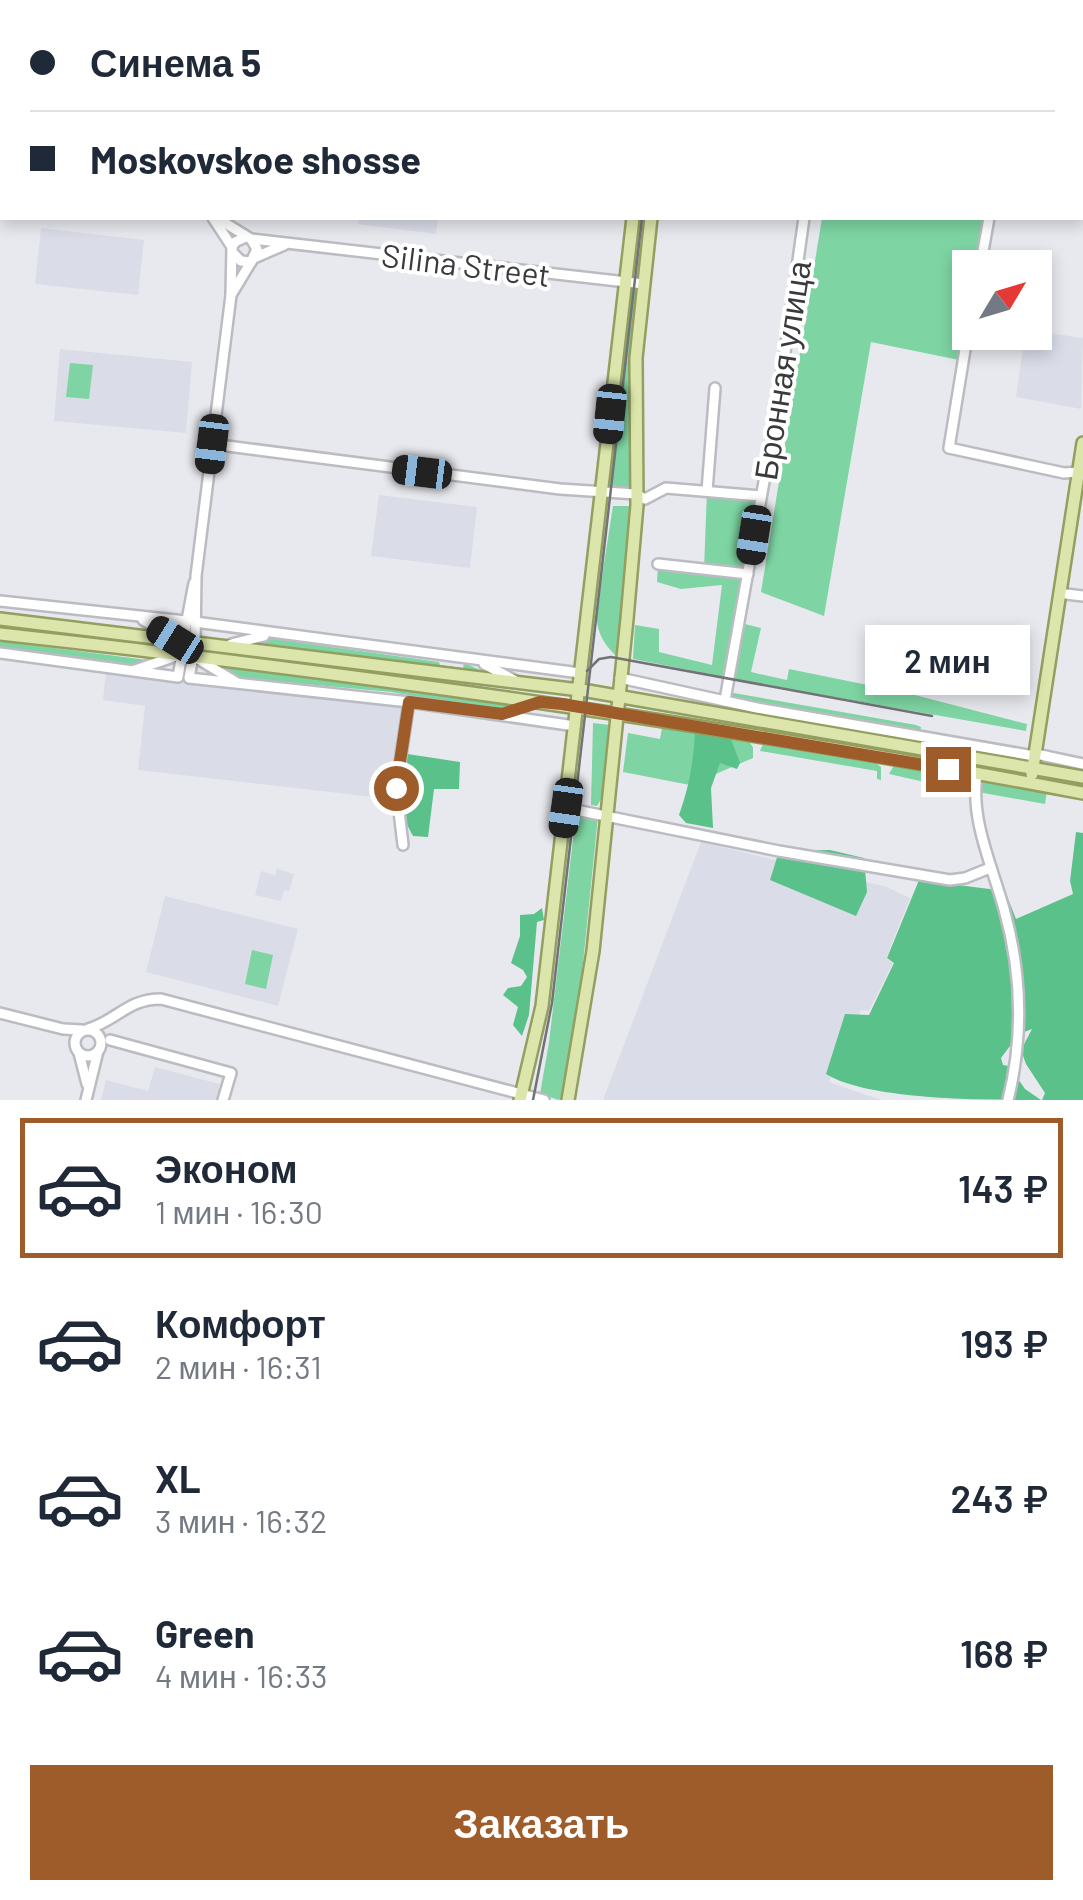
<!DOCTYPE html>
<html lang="ru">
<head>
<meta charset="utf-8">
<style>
  :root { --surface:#fff; --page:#f6f6f7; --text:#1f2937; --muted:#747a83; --line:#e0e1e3; --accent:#9f5c2b }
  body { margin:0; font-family:Barlow,sans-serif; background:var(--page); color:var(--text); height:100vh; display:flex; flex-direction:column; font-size:38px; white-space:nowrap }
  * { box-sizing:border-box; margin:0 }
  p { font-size:32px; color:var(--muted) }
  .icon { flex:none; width:55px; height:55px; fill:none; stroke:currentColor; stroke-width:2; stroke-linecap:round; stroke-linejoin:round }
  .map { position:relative; height:1100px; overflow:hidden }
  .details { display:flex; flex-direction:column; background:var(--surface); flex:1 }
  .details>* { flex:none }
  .hud { position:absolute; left:0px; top:0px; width:1085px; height:220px; box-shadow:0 5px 15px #0003; display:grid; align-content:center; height:220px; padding:0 30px; background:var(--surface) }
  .needle { width:65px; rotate:52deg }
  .fabs { position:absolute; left:952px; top:250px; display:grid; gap:20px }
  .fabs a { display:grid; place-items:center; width:100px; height:100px; border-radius:0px; background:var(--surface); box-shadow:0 5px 15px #0003; font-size:50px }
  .end { position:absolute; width:45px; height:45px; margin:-22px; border:12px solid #9f5c2b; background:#fff; box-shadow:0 0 0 5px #fff }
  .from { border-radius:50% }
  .bubble { position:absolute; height:70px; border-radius:0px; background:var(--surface); box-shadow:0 5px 15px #0003; font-size:32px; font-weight:600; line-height:70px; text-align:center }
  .car { position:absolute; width:30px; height:60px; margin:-30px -15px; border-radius:12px; box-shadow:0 0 8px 2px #0007; background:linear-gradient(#222 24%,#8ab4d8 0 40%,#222 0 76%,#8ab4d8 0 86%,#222 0) }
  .hud b { display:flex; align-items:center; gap:35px; height:95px; font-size:38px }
  .hud b+b { border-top:2px solid var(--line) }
  .hud i { width:25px; height:25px; background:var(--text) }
  ul { padding:18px 0 0; list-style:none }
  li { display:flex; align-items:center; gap:30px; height:140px; margin:0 20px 15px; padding:0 10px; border:5px solid transparent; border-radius:0px }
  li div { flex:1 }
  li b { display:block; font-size:38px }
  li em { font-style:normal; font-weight:600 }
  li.on { border-color:var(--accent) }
  li>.icon { width:90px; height:90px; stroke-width:1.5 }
  .cta { display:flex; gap:20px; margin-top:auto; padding:20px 30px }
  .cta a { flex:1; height:115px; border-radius:0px; background:var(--accent); color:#fff; font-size:40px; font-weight:600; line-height:115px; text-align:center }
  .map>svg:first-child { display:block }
</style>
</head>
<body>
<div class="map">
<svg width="1083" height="1100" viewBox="0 0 1083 1100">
  <rect width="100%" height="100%" fill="#e8e9ee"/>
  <g fill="#dadde8">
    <path d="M359 218H438L436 234 358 224Z"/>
    <path d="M41 228 144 240 138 295 35 284Z"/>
    <path d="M1035 331 1083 338 1081 409 1016 397 1025 333Z"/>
    <path d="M60 349 192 362 186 433 54 421Z"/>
    <path d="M379 495 477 507 470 568 371 556Z"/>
    <path d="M106 672 412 709 399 800 138 770 145 706 103 700Z"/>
    <path d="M701 842 887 887 910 898 886 958 893 963 869 1011 861 1010 829 1082 881 1100H603Z"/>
    <path d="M277 869 294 874 289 891 284 890 281 901 255 895 261 871 275 875Z"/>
    <path d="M165 896 298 929 278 1006 146 972Z"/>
    <path d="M155 1067 220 1084 216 1100H101L106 1080 148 1091Z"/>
  </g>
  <g fill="#7ed5a3">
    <path d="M799 0H1083V113L1082 2Z"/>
    <path d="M822 218H984L975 267 970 268V298L959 360 871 342 824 616 761 592Z"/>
    <path d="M630 287 637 292 629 390 632 485 627 490 606 484Z"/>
    <path d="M70 363 93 365 89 399 66 397Z"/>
    <path d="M707 491 761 496 741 623 761 628 751 672 787 680 789 669 907 693 1027 724 1026 731 730 679 731 675 725 672V677L633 659 635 625 659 629V652L712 665 722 585 681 589 657 582 658 564 704 569Z"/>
    <path d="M613 506H631L633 509 616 656C603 643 598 634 596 615Z"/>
    <path d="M267 638 439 662 440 665 463 668 464 663 492 675 250 642Z"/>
    <path d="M0 641 155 661 134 666 0 649Z"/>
    <path d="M217 665 487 698 519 705 500 711 391 692 250 679 236 677Z"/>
    <path d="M728 692 916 725 921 727 920 733 731 698Z"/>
    <path d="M593 723 610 725C608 749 611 787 597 806L591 805Z"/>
    <path d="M662 728 747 739 753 747V758L690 785 623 772 628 733 660 739Z"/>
    <path d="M768 743 873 761 881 767V780L877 779V771L760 751 763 744Z"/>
    <path d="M900 766 965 778 970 784 969 792 889 774 893 767Z"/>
    <path d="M985 780 1047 791 1045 804 978 792 977 786Z"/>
    <path d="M576 814 598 816 579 1003 563 1097 559 1100 540 1094 549 1042Z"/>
    <path d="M252 950 273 955 266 989 245 984Z"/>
  </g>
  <g fill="#5bc18a">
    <path d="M695 734 731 739 740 763 737 769 720 763 711 788 713 828 686 823 679 815C689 787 693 764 695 734Z"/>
    <path d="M401 753 460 762 459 789H434L428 837 413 836C393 799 395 794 401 753Z"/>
    <path d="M1076 832 1083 833V1100H1042L1045 1093 1026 1064 1021 1050 1032 1029 1019 1034 1001 1058 1003 1065 1009 1066 1025 1089 1041 1100C983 1100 868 1100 826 1074L845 1014 869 1015 894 963 887 958 919 880 1005 891 1016 919 1073 894 1070 881Z"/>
    <path d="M830 850 864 858 867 892 856 916 770 880 779 851Z"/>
    <path d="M542 908 544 920 537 922 529 1015 522 1036 513 1025 518 1007 503 995 508 988 521 986 527 977 523 970 511 963 520 936V915L534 914Z"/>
  </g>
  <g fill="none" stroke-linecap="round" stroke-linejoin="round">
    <defs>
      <g id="minor">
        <path d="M363 0 384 2"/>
        <path d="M879 2V0"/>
        <path d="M944 2V0"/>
        <path d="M1029 2 1030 0"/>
        <path d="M1066 2 1067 0"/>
        <path d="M1082 50H1083"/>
        <path d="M213 218 232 247"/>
        <path d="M217 218 251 239 644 284"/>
        <path d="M233 253 241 261 251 262 257 249 251 239"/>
        <path d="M254 258 284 245"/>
        <path d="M980 268 989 218"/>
        <path d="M231 295 251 262"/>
        <path d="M970 319 949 448 1064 473 1080 472"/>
        <path d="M212 444 560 489 636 494 645 499 666 488 761 496"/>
        <path d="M707 491 715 388"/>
        <path d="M658 564 748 574"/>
        <path d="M1066 594 1083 596"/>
        <path d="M0 601 186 621"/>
        <path d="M143 620 173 638"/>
        <path d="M195 622 580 673"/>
        <path d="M183 641 194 583"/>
        <path d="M195 643 196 576 231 295 232 247 235 242 246 237"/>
        <path d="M231 644 264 636"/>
        <path d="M0 653 178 677 182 654 135 670"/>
        <path d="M484 664 514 680"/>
        <path d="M620 678 757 708 1034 756"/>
        <path d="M236 682 193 656 189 678 409 702 575 726"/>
        <path d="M725 700 777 409 804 218"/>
        <path d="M1041 755 1083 764"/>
        <path d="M977 774C970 820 992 865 1004 909 1022 973 1024 1035 1008 1100"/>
        <path d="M566 808 779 851 950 880 965 878 990 868"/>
        <path d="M403 845 399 811 394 802 409 702"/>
        <path d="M0 1013 63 1029 82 1030"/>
        <path d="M88 1029C118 1020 127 999 161 999L544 1100"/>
        <circle cx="88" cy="1043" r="13"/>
        <path d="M110 1040 231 1073 223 1100"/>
        <path d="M79 1053 87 1084"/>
        <path d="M86 1100 98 1051"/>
      </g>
      <g id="major">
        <path d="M93 2 96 0"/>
        <path d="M115 2 119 0"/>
        <path d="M657 2V0"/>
        <path d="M675 2V0"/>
        <path d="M0 75 2 73"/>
        <path d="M0 93 2 91"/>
        <path d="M0 619 588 691 1083 777"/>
        <path d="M0 634C363 674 724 725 1083 793"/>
        <path d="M1032 774 1083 443"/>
        <path d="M520 1100 542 1006 633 218"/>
        <path d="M568 1100 593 951 627 619 637 505 636 358 651 218"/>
      </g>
    </defs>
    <use href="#minor" stroke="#bbbcc1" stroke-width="14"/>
    <use href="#major" stroke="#939f60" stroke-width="16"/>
    <use href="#minor" stroke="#fff" stroke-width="9"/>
    <use href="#major" stroke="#dce6ac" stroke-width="11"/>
    <g stroke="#727376" stroke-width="2.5">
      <path d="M662 2 663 0"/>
      <path d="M587 671 599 659 611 657 932 716"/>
      <path d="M533 1100 552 1003 642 218"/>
    </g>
  </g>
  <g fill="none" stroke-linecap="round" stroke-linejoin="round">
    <path stroke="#9f5c2b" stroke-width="12" d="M396 788 409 702 502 714 540 702 562 704 948 769"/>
  </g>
  <g text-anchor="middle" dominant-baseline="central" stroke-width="8" stroke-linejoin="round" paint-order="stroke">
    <g font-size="32" fill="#393a3c" stroke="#fff">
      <text transform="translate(466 264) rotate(7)">Silina Street</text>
      <text transform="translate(781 370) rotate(-81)">Бронная улица</text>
    </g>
  </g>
</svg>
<div class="fabs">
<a><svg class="needle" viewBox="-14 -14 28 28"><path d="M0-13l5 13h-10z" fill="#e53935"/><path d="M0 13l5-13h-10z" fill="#747a83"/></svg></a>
</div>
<i class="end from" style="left:396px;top:788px"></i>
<i class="end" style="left:948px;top:769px"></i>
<div class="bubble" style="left:865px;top:625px;width:165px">2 мин</div>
<i class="car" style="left:610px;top:414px;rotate:186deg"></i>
<i class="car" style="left:212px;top:444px;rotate:187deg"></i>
<i class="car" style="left:422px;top:472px;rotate:277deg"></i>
<i class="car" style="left:754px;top:535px;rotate:189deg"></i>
<i class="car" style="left:175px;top:640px;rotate:302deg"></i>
<i class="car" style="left:566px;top:808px;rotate:188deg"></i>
<div class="hud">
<b><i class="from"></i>Синема 5</b>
<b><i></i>Moskovskoe shosse</b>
</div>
</div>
<section class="details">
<ul>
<li class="on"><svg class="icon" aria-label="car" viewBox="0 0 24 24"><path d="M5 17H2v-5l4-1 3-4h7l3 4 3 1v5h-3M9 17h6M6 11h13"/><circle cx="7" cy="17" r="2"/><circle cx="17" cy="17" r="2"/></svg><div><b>Эконом</b><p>1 мин · 16:30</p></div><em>143 ₽</em></li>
<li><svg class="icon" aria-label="car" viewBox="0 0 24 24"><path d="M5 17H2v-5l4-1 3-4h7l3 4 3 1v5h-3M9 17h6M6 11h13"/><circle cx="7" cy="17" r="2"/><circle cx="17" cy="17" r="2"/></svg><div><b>Комфорт</b><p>2 мин · 16:31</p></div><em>193 ₽</em></li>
<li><svg class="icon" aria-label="car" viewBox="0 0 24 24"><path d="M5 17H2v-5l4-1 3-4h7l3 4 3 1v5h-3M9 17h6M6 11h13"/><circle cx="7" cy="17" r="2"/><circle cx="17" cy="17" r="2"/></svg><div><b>XL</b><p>3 мин · 16:32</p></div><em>243 ₽</em></li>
<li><svg class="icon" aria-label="car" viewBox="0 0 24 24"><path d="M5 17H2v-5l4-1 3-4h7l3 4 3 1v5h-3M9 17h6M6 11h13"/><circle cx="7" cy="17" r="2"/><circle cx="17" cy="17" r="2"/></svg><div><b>Green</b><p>4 мин · 16:33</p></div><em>168 ₽</em></li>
</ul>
<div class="cta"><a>Заказать</a></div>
</section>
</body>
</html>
